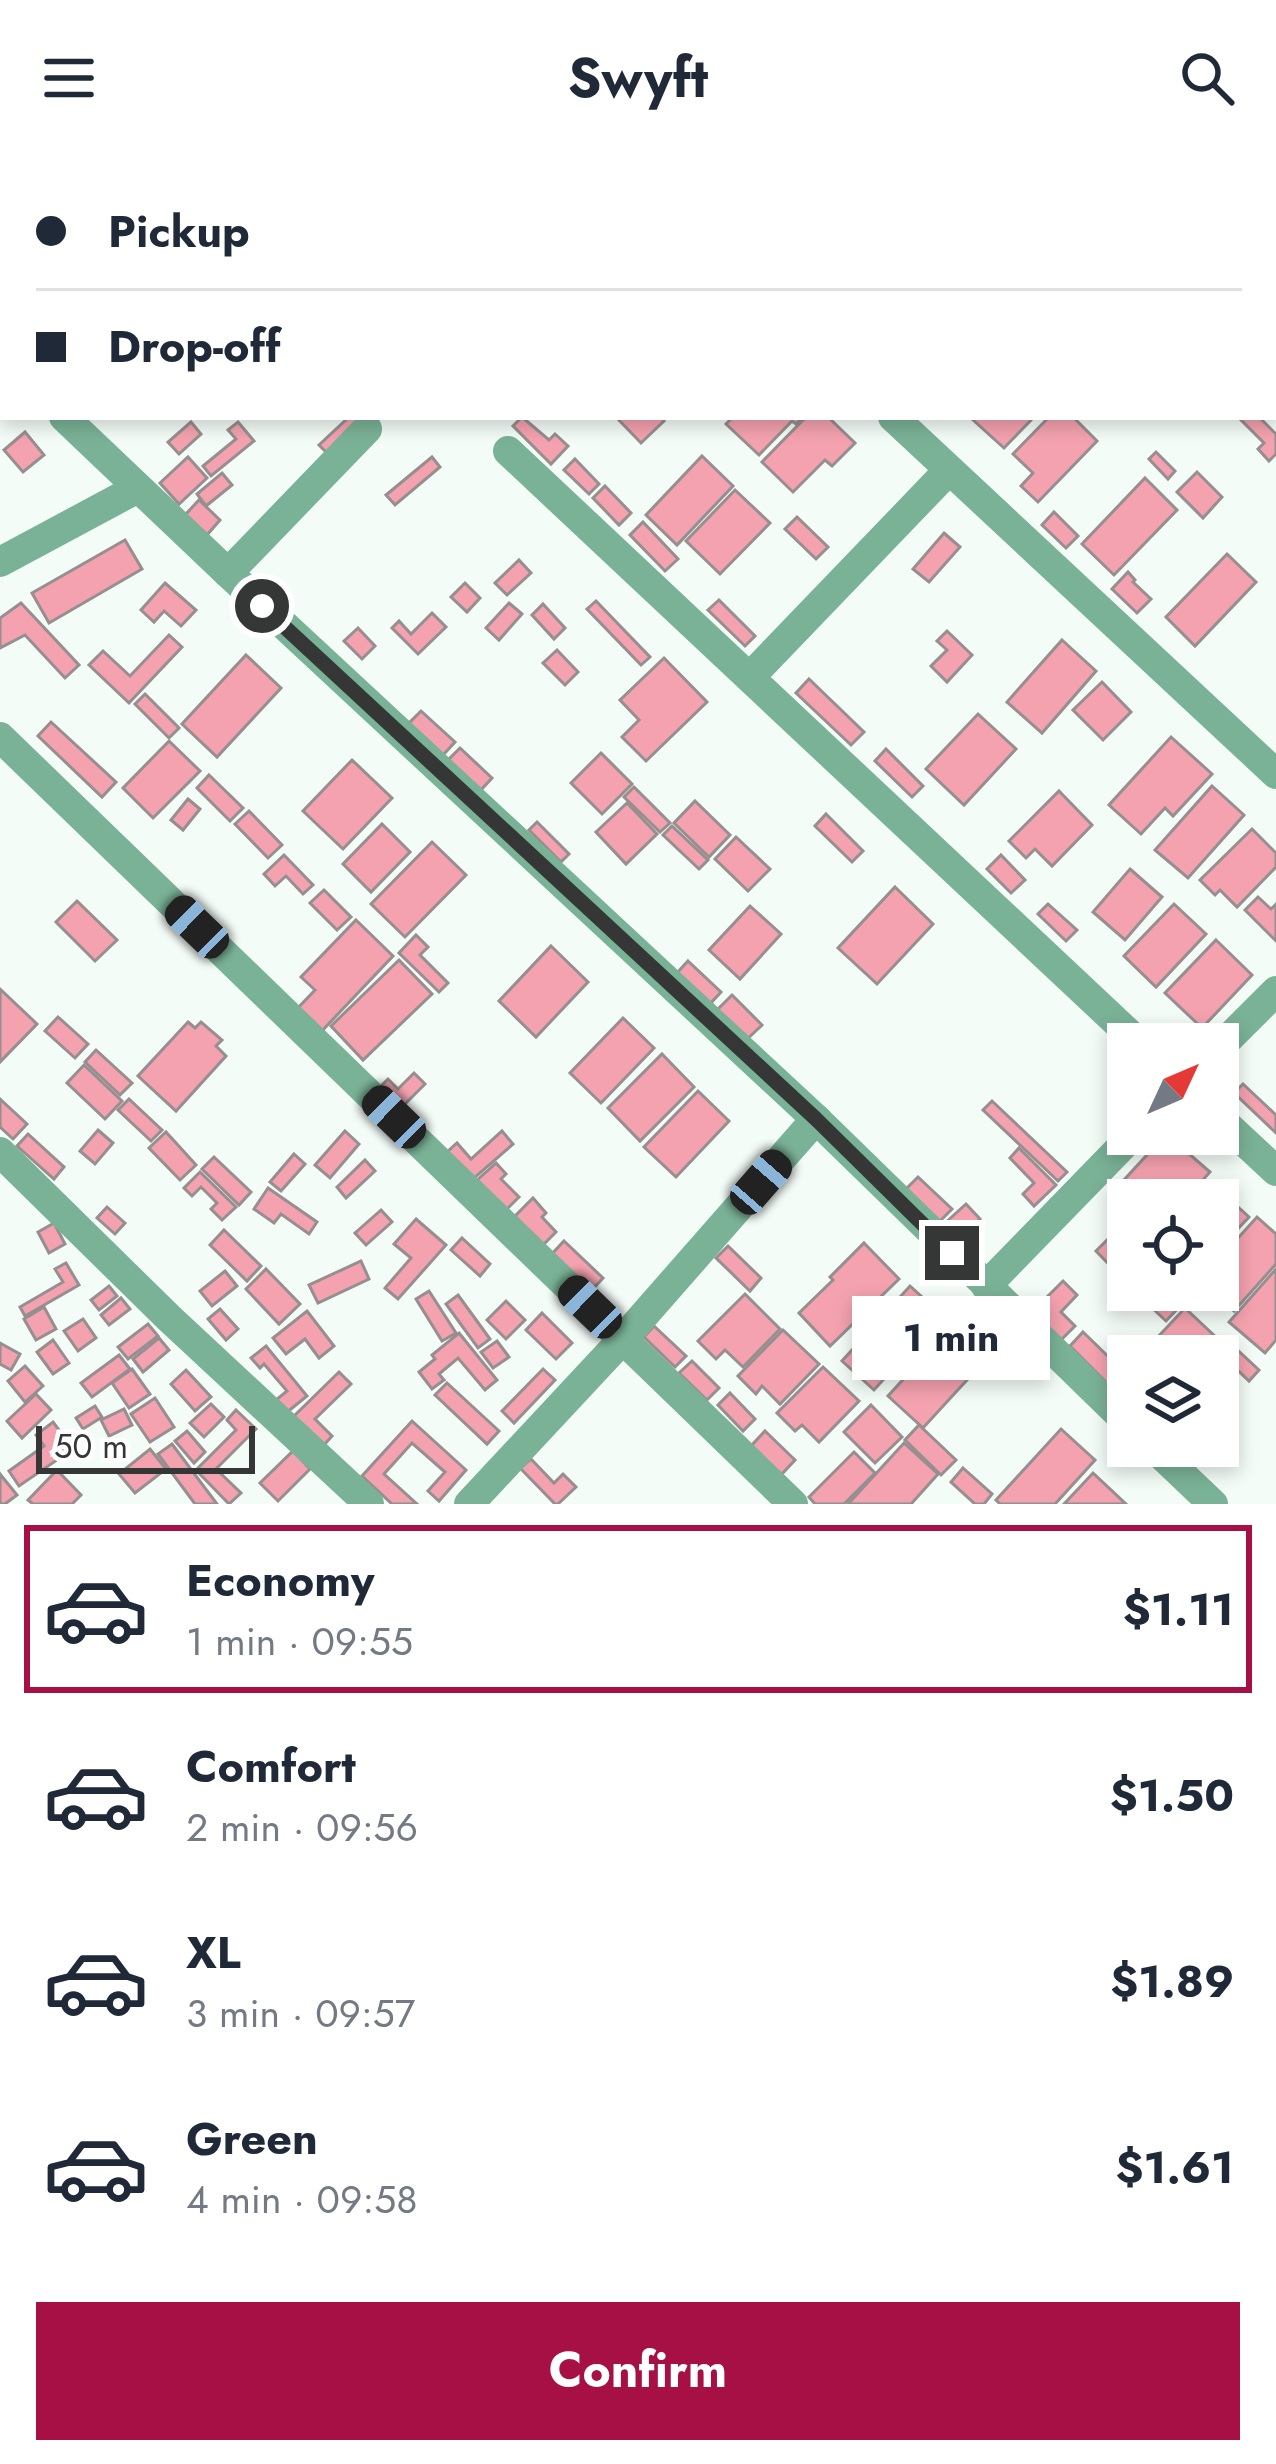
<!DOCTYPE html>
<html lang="en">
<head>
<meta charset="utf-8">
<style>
  :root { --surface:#fff; --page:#f6f6f7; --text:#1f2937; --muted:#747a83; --line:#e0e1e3; --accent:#a61044 }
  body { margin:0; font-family:Jost,sans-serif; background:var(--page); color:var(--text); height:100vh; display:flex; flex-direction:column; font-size:45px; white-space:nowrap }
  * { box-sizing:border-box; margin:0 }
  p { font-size:39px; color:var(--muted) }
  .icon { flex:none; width:66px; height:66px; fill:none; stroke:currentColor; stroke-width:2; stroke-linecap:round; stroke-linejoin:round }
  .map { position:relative; height:1348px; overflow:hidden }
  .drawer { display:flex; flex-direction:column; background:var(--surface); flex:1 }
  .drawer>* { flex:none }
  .guide { position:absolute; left:0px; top:0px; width:1278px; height:264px; box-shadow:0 6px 18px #0003; display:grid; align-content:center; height:264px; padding:0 36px; background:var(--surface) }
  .needle { width:78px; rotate:46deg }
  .controls { position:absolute; left:1107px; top:867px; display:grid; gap:24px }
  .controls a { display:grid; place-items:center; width:132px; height:132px; border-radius:0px; background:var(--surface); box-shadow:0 6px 18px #0003; font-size:60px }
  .scale { position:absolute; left:36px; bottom:30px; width:219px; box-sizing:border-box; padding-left:12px; border:6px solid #343736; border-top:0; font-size:33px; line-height:42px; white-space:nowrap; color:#343736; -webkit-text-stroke:9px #fff; paint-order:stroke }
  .end { position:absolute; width:54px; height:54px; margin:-27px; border:15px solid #343736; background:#fff; box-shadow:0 0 0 6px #fff }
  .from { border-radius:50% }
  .bubble { position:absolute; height:84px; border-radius:0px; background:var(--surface); box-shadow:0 6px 18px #0003; font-size:39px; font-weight:700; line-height:84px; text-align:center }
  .car { position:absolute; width:36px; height:72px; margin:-36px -18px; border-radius:15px; box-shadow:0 0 9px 3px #0007; background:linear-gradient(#222 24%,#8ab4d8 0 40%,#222 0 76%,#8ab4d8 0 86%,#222 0) }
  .guide b { display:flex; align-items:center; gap:42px; height:114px; font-size:45px }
  .guide b+b { border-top:3px solid var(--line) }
  .guide i { width:30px; height:30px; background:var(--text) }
  ul { padding:21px 0 0; list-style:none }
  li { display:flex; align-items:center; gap:36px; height:168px; margin:0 24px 18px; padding:0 12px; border:6px solid transparent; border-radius:0px }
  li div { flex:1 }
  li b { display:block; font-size:45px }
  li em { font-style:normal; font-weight:700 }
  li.on { border-color:var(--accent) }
  li>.icon { width:108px; height:108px; stroke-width:1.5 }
  .primary-button { display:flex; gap:24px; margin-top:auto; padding:24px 36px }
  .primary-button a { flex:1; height:138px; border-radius:0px; background:var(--accent); color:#fff; font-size:48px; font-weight:700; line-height:138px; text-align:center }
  header { display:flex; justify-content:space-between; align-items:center; height:156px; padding:0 36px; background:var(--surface); font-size:54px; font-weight:700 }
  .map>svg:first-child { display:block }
</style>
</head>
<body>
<header><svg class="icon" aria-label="menu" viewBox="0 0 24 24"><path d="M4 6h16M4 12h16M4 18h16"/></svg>Swyft<svg class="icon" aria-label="search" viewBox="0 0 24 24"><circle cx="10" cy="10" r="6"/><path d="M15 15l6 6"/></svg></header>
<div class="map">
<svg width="1276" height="1348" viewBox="0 0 1276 1348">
  <rect width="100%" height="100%" fill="#f4fcf8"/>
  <g fill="#f4a2af" stroke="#968e8f" stroke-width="3">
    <path d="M349 261H365L327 297 319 289Z"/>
    <path d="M522 261 549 284 555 278 568 290 551 308 513 270Z"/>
    <path d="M616 261H660L664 265 641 287Z"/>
    <path d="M733 261H803L796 268 792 265 759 299 726 268Z"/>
    <path d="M806 261H828L855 287 832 310 825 304 793 336 762 306Z"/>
    <path d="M974 261H1034L1004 292 972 263Z"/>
    <path d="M1049 261H1073L1097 285 1038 346 1021 330 1033 317 1013 298Z"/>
    <path d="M1242 261H1259L1276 278V298L1269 305 1258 293 1264 287 1240 263Z"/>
    <path d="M191 266 201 278 179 298 168 286Z"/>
    <path d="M238 266 254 285 211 320 203 310 236 283 228 274Z"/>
    <path d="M25 276 44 299 23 316 4 294Z"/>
    <path d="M1156 296 1175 315 1168 323 1149 303Z"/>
    <path d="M702 300 733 330 677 389 646 359Z"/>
    <path d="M188 301 207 322 179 348 160 327Z"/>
    <path d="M432 301 440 311 395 349 386 339Z"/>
    <path d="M575 303 599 328 589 338 564 314Z"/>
    <path d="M1197 316 1222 341 1203 362 1177 336Z"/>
    <path d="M222 317 232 329 206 350 197 338Z"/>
    <path d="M1145 322 1177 354 1114 419 1082 388Z"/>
    <path d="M605 330 631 357 619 369 593 342Z"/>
    <path d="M735 334 770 367 720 418 686 385Z"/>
    <path d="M199 344 220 364 206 380 184 360Z"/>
    <path d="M1054 356 1078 380 1066 392 1042 369Z"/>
    <path d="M797 361 828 391 816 403 785 373Z"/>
    <path d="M643 366 678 403 665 415 630 379Z"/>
    <path d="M944 377 960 391 929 426 913 413Z"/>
    <path d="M125 384 142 413 49 467 32 437Z"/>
    <path d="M1227 398 1256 426 1195 490 1166 461Z"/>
    <path d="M519 404 531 417 507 439 495 427Z"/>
    <path d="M1128 416 1135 424 1133 426 1151 443 1137 457 1112 433Z"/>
    <path d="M165 427 196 454 181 470 164 455 154 466 141 454Z"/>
    <path d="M465 427 480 442 467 456 451 441Z"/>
    <path d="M719 444 755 480 745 490 708 454Z"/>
    <path d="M596 445 650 501 641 509 587 453Z"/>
    <path d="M21 447 79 509 65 522 25 479 0 492V462Z"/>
    <path d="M509 447 522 458 499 484 486 472Z"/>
    <path d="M543 448 565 472 554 483 532 459Z"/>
    <path d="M432 457 446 471 418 498 392 472 399 465 411 478Z"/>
    <path d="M358 472 375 490 362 503 344 485Z"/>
    <path d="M947 475 972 499 947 526 931 510 947 494 937 485Z"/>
    <path d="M169 479 182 491 129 547 89 509 103 495 130 520Z"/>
    <path d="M1062 484 1096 515 1042 577 1007 546Z"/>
    <path d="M557 494 578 516 565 529 543 507Z"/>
    <path d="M246 499 281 532 217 601 182 568Z"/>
    <path d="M664 502 707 546 646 605 622 581 639 564 620 544Z"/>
    <path d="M809 523 864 576 851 589 796 537Z"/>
    <path d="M1102 526 1131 556 1103 584 1073 554Z"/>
    <path d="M145 538 179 572 169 582 135 548Z"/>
    <path d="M421 555 455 586 443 599 409 567Z"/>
    <path d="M978 558 1016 593 964 649 926 613Z"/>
    <path d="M51 566 116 626 102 641 38 580Z"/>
    <path d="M1171 581 1212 618 1173 660 1165 652 1141 678 1109 649Z"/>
    <path d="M169 585 200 615 153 662 123 632Z"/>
    <path d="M460 592 492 622 479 636 447 605Z"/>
    <path d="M886 593 923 630 912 641 875 605Z"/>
    <path d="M601 597 632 628 602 658 571 627Z"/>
    <path d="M352 604 392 642 343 693 303 655Z"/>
    <path d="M209 619 243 652 230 665 197 632Z"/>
    <path d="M1212 630 1244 659 1188 722 1155 694Z"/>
    <path d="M634 631 670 667 660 676 624 641Z"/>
    <path d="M1059 635 1092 669 1052 710 1035 693 1026 702 1009 685Z"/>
    <path d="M188 643 200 653 183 674 171 664Z"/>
    <path d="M695 645 730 679 709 701 674 667Z"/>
    <path d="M627 647 657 678 626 708 596 676Z"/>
    <path d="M249 655 282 689 268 702 235 668Z"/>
    <path d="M826 658 863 695 852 706 815 670Z"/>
    <path d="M537 666 569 698 561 706 529 674Z"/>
    <path d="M382 668 410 696 371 736 343 708Z"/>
    <path d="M672 670 708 704 699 713 663 679Z"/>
    <path d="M1252 673 1276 697V711L1237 751 1220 734 1215 739 1200 724Z"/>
    <path d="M736 681 770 713 748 735 715 703Z"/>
    <path d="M432 686 466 719 405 781 371 748Z"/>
    <path d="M284 699 313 729 303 738 286 720 275 730 264 718Z"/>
    <path d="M1001 699 1025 724 1011 737 987 713Z"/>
    <path d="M1130 713 1162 741 1125 784 1093 756Z"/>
    <path d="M895 731 933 768 877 828 838 792Z"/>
    <path d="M324 734 351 761 337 774 310 747Z"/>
    <path d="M1258 741 1271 753 1276 748V785L1245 754Z"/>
    <path d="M77 745 117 784 95 805 56 766Z"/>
    <path d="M1048 748 1077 774 1066 785 1038 758Z"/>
    <path d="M1174 748 1206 778 1156 831 1124 800Z"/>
    <path d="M750 750 781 778 740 823 709 794Z"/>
    <path d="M356 764 393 800 319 878 295 855 315 834 301 821Z"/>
    <path d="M416 779 428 791 420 799 448 827 439 836 399 797Z"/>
    <path d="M1216 784 1252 819 1202 872 1165 837Z"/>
    <path d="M551 790 588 826 536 881 499 845Z"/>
    <path d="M399 804 432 838 363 904 331 870Z"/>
    <path d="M688 805 721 836 709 849 676 818Z"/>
    <path d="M0 833 37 868 0 906Z"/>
    <path d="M732 839 762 869 743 887 714 857Z"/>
    <path d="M58 861 88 888 75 902 45 875Z"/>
    <path d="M623 862 654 892 601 947 570 917Z"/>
    <path d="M188 866 195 872 201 866 222 884 216 890 226 900 176 955 138 920Z"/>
    <path d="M96 894 132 927 120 939 85 906Z"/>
    <path d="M662 898 694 931 640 985 608 952Z"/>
    <path d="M84 909 122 945 105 963 67 927Z"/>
    <path d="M414 917 425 928 401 952 380 931 388 923 398 933Z"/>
    <path d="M1243 928 1276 959V977L1234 937Z"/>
    <path d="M698 935 729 965 676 1021 644 991Z"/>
    <path d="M0 943 27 968 13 983 0 971Z"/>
    <path d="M129 943 162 974 151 985 118 954Z"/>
    <path d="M992 945 1067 1016 1058 1025 983 954Z"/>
    <path d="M98 974 113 987 95 1008 80 995Z"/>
    <path d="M345 975 359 988 330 1022 315 1009Z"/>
    <path d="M502 975 513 988 472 1024 447 996 457 987 471 1003Z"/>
    <path d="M166 976 196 1009 180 1024 149 992Z"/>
    <path d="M28 978 64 1011 54 1023 17 990Z"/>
    <path d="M1166 978 1210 1016 1185 1044H1146L1124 1024Z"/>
    <path d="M1019 992 1056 1029 1034 1050 1023 1038 1034 1027 1010 1002Z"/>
    <path d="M294 998 305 1008 281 1035 270 1026Z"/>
    <path d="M214 1001 251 1036 239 1049 202 1013Z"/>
    <path d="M365 1004 375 1015 346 1042 337 1031Z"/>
    <path d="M496 1007 506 1018 501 1023 519 1041 504 1056 475 1026Z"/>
    <path d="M200 1016 236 1051 222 1064 211 1053 217 1047 201 1031 192 1040 184 1032Z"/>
    <path d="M918 1021 952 1053 939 1066 905 1034Z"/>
    <path d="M1212 1027 1249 1061 1218 1094V1044H1197Z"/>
    <path d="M268 1032 317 1066 309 1078 281 1058 274 1067 254 1053Z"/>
    <path d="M533 1042 546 1057 542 1061 556 1076 542 1090 515 1060Z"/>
    <path d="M966 1048 980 1063 958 1084 943 1069Z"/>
    <path d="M107 1051 125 1067 115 1078 97 1062Z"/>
    <path d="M381 1054 392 1066 366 1089 355 1077Z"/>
    <path d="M1257 1061 1276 1078V1108L1234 1155 1211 1134H1218V1104Z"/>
    <path d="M416 1063 446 1089 398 1143 385 1132 411 1102 394 1088Z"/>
    <path d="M54 1067 65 1088 49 1097 38 1076Z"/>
    <path d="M224 1074 261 1110 247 1125 210 1089Z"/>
    <path d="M1113 1078 1128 1093 1127 1127 1096 1095Z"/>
    <path d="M462 1082 490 1108 480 1120 451 1094Z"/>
    <path d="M564 1085 603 1122 589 1137 550 1100Z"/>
    <path d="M864 1087 899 1123 830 1190 799 1157 833 1124 830 1121Z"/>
    <path d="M728 1090 761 1122 750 1135 716 1102Z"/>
    <path d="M361 1105 369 1123 318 1147 309 1129Z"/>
    <path d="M66 1107 79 1129 25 1160 20 1151 63 1126 55 1113Z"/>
    <path d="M266 1113 300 1148 279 1168 246 1133Z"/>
    <path d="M1276 1113V1184L1265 1197 1229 1166Z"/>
    <path d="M225 1115 237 1130 212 1150 200 1135Z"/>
    <path d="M1063 1125 1077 1139 1061 1156 1075 1170 1061 1184 1032 1156Z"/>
    <path d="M109 1130 117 1140 99 1154 91 1144Z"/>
    <path d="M910 1130 942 1159 874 1234 842 1205Z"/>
    <path d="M1173 1134 1185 1145 1166 1165 1134 1135Z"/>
    <path d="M429 1135 456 1177 442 1185 416 1143Z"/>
    <path d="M745 1138 780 1173 743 1211 725 1194 716 1203 698 1185Z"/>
    <path d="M458 1139 490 1183 478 1192 446 1148Z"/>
    <path d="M121 1142 130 1153 109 1169 101 1159Z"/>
    <path d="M506 1145 525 1164 506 1183 487 1164Z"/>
    <path d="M44 1151 56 1173 36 1184 24 1163Z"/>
    <path d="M1185 1152 1219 1184 1204 1200H1140Z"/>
    <path d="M220 1153 238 1173 226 1184 208 1163Z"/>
    <path d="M307 1155 334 1190 319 1202 305 1183 286 1198 273 1182Z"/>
    <path d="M542 1157 572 1187 556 1203 526 1174Z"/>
    <path d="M83 1163 96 1182 78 1195 64 1175Z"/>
    <path d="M148 1168 158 1180 128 1203 118 1191Z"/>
    <path d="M953 1169 988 1201 923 1272 888 1240Z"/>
    <path d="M654 1170 686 1200 675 1211 644 1181Z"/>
    <path d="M783 1174 819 1208 780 1248 762 1230 756 1238 738 1220Z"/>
    <path d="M1083 1176 1121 1213 1107 1227 1070 1190Z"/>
    <path d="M459 1177 497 1224 485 1234 458 1202 439 1218 444 1224 432 1233 419 1216 435 1203 432 1199Z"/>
    <path d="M159 1182 169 1194 143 1216 133 1203Z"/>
    <path d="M53 1184 69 1207 53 1218 37 1196Z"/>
    <path d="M497 1185 509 1201 493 1212 481 1196Z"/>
    <path d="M0 1187 20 1198 11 1214 0 1208Z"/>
    <path d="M1230 1187 1259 1214 1249 1225 1220 1197Z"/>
    <path d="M266 1190 307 1240 286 1257 276 1244 287 1235 264 1208 260 1212 251 1202Z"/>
    <path d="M119 1199 130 1213 92 1241 81 1227Z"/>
    <path d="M692 1205 719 1232 707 1244 679 1217Z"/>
    <path d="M25 1210 43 1230 25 1246 8 1225Z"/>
    <path d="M823 1211 859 1245 819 1286 802 1269 795 1275 777 1257Z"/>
    <path d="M132 1213 150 1238 129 1252 112 1227Z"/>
    <path d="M543 1213 555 1224 514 1267 502 1255Z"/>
    <path d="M186 1214 211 1241 195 1255 171 1228Z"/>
    <path d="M339 1216 351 1228 315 1263 332 1280 323 1290 294 1260Z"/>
    <path d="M447 1227 499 1275 487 1288 435 1239Z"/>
    <path d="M730 1237 755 1263 743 1275 718 1249Z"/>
    <path d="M36 1238 51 1254 22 1282 7 1265Z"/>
    <path d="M155 1242 174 1271 150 1286 131 1258Z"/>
    <path d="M211 1248 224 1261 204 1281 190 1267Z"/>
    <path d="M871 1249 902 1281 875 1307 844 1276Z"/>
    <path d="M95 1250 102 1261 83 1273 76 1262Z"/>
    <path d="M124 1253 132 1269 109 1280 101 1264Z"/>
    <path d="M236 1254 256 1273 216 1313 241 1337 229 1348 196 1314 236 1274 227 1264Z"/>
    <path d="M412 1265 466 1314 439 1345 428 1335 445 1316 412 1287 384 1318 417 1348H392L362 1320Z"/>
    <path d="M53 1266 73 1293 19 1330 9 1315 44 1290 36 1279Z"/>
    <path d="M919 1269 956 1304 941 1319 905 1284Z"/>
    <path d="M1061 1273 1095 1304 1055 1348H1000L996 1344Z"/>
    <path d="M187 1275 205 1296 194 1307 175 1285Z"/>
    <path d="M765 1275 795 1304 781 1319 751 1290Z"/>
    <path d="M904 1287 938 1318 911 1348H848Z"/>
    <path d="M172 1288 217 1348H195L158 1298Z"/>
    <path d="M150 1293 166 1313 135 1337 119 1318Z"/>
    <path d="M293 1295 310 1313 278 1345 260 1327Z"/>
    <path d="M854 1296 875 1317 844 1348H815L809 1341Z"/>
    <path d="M531 1303 554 1327 563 1318 576 1331 558 1348H555L520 1312Z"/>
    <path d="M963 1312 992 1338 984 1348H975L951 1326Z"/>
    <path d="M57 1314 81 1339 72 1348H33L28 1344Z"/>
    <path d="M1093 1317 1126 1348H1064Z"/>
    <path d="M0 1318 17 1339 5 1348H0Z"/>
  </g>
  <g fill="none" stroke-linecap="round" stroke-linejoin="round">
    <g stroke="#7ab297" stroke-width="30">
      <path d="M617 0 620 3"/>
      <path d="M1049 0 1053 3"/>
      <path d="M0 200 3 203"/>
      <path d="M1275 217 1276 218"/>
      <path d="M64 261 228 417 816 963 1128 1267"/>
      <path d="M893 261 1276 618"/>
      <path d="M508 295 1140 888"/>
      <path d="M0 406 138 332"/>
      <path d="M228 417 367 273"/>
      <path d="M750 521 949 314"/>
      <path d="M0 581 793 1348"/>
      <path d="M1218 893 1276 835"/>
      <path d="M1218 961 1276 1015"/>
      <path d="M0 996 169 1162 369 1348"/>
      <path d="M986 1130 1134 978"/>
      <path d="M1152 1290 1213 1348"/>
      <path d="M469 1348 623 1183 816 963"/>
    </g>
    <g stroke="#7ab297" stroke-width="30">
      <path d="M143 3 150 0"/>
      <path d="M0 71 3 69"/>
    </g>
  </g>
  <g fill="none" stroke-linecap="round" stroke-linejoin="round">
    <path stroke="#343736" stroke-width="15" d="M262 450 816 963 952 1097"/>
  </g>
</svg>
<div class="controls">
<a><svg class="needle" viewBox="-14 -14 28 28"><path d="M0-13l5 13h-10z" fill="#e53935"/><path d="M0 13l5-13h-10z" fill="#747a83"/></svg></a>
<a><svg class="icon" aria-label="locate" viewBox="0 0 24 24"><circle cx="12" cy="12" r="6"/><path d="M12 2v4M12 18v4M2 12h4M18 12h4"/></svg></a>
<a><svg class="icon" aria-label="layers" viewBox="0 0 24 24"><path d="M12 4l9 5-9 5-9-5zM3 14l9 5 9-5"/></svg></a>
</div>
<div class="scale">50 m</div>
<i class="end from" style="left:262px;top:450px"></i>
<i class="end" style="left:952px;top:1097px"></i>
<div class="bubble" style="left:852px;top:1140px;width:198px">1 min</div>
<i class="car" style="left:197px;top:771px;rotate:314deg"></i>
<i class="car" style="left:394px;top:961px;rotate:314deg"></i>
<i class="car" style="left:761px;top:1026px;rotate:41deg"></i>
<i class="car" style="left:590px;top:1151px;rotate:314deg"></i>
<div class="guide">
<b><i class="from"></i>Pickup</b>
<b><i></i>Drop-off</b>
</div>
</div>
<section class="drawer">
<ul>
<li class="on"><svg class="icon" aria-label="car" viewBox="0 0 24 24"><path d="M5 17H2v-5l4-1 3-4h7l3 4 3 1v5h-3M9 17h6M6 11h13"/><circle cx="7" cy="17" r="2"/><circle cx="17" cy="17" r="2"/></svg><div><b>Economy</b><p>1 min · 09:55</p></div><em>$1.11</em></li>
<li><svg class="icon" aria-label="car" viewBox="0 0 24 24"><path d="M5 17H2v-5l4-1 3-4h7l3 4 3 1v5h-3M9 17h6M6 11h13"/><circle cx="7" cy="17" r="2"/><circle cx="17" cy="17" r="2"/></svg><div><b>Comfort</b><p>2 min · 09:56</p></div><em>$1.50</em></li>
<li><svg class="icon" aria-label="car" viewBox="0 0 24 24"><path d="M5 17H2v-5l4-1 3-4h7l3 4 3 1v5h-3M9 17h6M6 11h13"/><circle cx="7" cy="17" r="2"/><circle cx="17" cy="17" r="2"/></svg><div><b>XL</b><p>3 min · 09:57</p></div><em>$1.89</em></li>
<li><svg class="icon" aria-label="car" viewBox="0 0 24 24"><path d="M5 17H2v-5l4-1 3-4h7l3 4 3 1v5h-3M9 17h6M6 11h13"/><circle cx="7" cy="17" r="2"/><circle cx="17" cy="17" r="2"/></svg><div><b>Green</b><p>4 min · 09:58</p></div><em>$1.61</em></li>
</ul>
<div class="primary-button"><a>Confirm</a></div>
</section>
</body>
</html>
